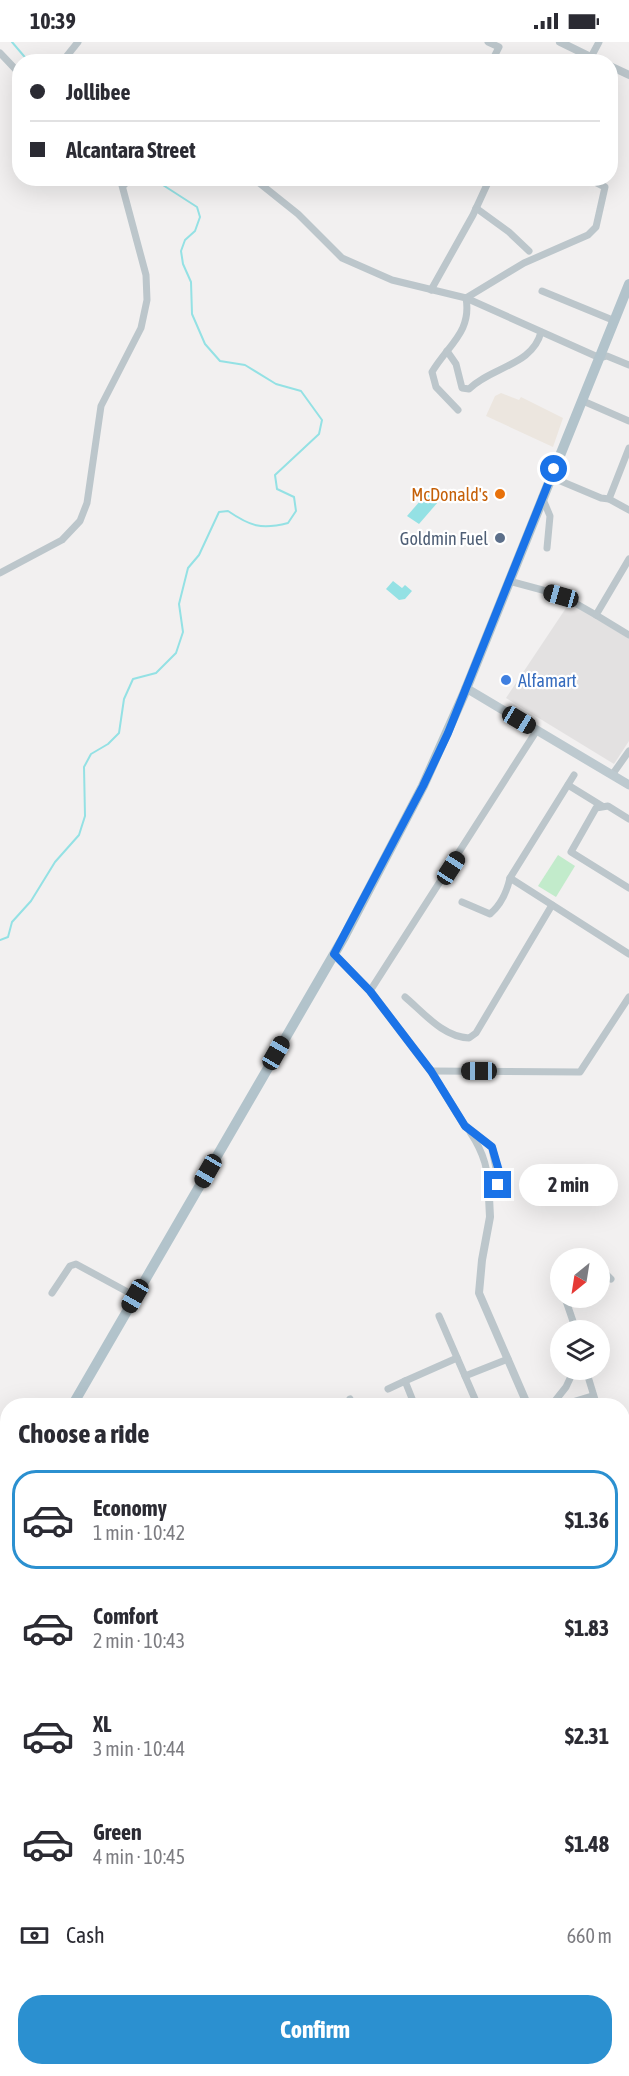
<!DOCTYPE html>
<html lang="en">
<head>
<meta charset="utf-8">
<style>
  :root { --surface:#fff; --page:#f2f2f3; --text:#2b2b33; --muted:#7c7c81; --line:#e1e1e2; --accent:#2b90d0 }
  body { margin:0; font-family:"Asap Condensed",sans-serif; background:var(--page); color:var(--text); height:100vh; display:flex; flex-direction:column; font-size:22px; white-space:nowrap }
  * { box-sizing:border-box; margin:0 }
  p { font-size:20px; color:var(--muted) }
  .icon { flex:none; width:33px; height:33px; fill:none; stroke:currentColor; stroke-width:2; stroke-linecap:round; stroke-linejoin:round }
  .map { position:relative; flex:1; overflow:hidden }
  .details { position:absolute; left:0px; top:1356px; width:630px; height:678px; display:flex; flex-direction:column; background:var(--surface); border-radius:24px 24px 0 0; box-shadow:0 6px 24px #0002 }
  .details>* { flex:none }
  .banner { position:absolute; left:12px; top:12px; width:606px; height:132px; border-radius:24px; box-shadow:0 6px 24px #0002; display:grid; align-content:center; height:132px; padding:0 18px; background:var(--surface) }
  .needle { width:39px; rotate:210deg }
  .controls { position:absolute; left:550px; top:1206px; display:grid; gap:12px }
  .controls a { display:grid; place-items:center; width:60px; height:60px; border-radius:50%; background:var(--surface); box-shadow:0 6px 24px #0002; font-size:30px }
  .end { position:absolute; width:27px; height:27px; margin:-14px; border:8px solid #1a73e8; background:#fff; box-shadow:0 0 0 3px #fff }
  .from { border-radius:50% }
  .bubble { position:absolute; height:42px; border-radius:21px; background:var(--surface); box-shadow:0 6px 24px #0002; font-size:20px; font-weight:700; line-height:42px; text-align:center }
  .car { position:absolute; width:18px; height:36px; margin:-18px -9px; border-radius:8px; box-shadow:0 0 4px 2px #0007; background:linear-gradient(#222 24%,#8ab4d8 0 40%,#222 0 76%,#8ab4d8 0 86%,#222 0) }
  .banner b { display:flex; align-items:center; gap:21px; height:57px; font-size:22px }
  .banner b+b { border-top:2px solid var(--line) }
  .banner i { width:15px; height:15px; background:var(--text) }
  ul { padding:0; list-style:none }
  li { display:flex; align-items:center; gap:18px; height:99px; margin:0 12px 9px; padding:0 6px; border:3px solid transparent; border-radius:24px }
  li div { flex:1 }
  li b { display:block; font-size:22px }
  li em { font-style:normal; font-weight:700 }
  li.on { border-color:var(--accent) }
  li>.icon { width:54px; height:54px; stroke-width:1.5 }
  h2 { padding:0 18px; font-size:27px; line-height:72px }
  .pay { display:flex; align-items:center; gap:15px; height:66px; padding:0 18px; font-size:22px }
  .pay p { margin-inline-start:auto }
  .button { display:flex; gap:12px; margin-top:auto; padding:12px 18px }
  .button a { flex:1; height:69px; border-radius:24px; background:var(--accent); color:#fff; font-size:24px; font-weight:700; line-height:69px; text-align:center }
  .status { display:flex; justify-content:space-between; align-items:center; height:42px; padding:0 30px; background:var(--surface); direction:ltr }
  .status svg { height:16px; fill:currentColor }
  .map>svg:first-child { display:block }
</style>
</head>
<body>
<div class="status"><b>10:39</b><svg viewBox="0 0 49 12"><path d="M0 12V9h3v3zM5 12V6h3v6zM10 12V3h3v9zM15 12V0h3v12zM26 1h20v11H26zM47 4h2v5h-2z"/></svg></div>
<div class="map">
<svg width="629" height="2034" viewBox="0 0 629 2034">
  <rect width="100%" height="100%" fill="#f2f0f0"/>
  <path fill="#ece6df" d="M501 351 519 358 521 355 563 376 553 405 486 374 495 354Z"/>
  <path fill="#e3e1e1" d="M570 560 629 597V699L614 722 506 656Z"/>
  <path fill="#c2ebcb" d="M558 813 575 824 556 855 538 844Z"/>
  <g fill="#94e1e4">
    <path d="M427 451 438 460 419 482 407 474Z"/>
    <path d="M393 539 402 546 405 543 412 549 405 557 399 558 386 547Z"/>
    <path d="M70 2027H149L152 2034H70Z"/>
  </g>
  <g fill="none" stroke-linecap="round" stroke-linejoin="round">
    <g stroke="#94e1e4" stroke-width="2">
      <path d="M12 0 29 20"/>
      <path d="M0 898 8 895 12 880 31 859 55 820 79 793 85 774 84 725 91 712 108 702 119 691 124 657 133 637 156 631 176 611 183 590 179 562 188 526 199 513 219 470 228 469C250 484 261 488 288 481L296 469 294 455 277 447 275 433 319 392 322 378 301 349 276 342 245 323 220 319 205 302 192 272 191 240 183 222 181 209 185 198 195 189 200 175 197 165 152 136"/>
      <path d="M284 1364 287 1361"/>
      <path d="M622 1988 629 1993"/>
    </g>
    <g stroke="#bcc6cb" stroke-width="7">
      <path d="M488 0 499 5 494 15"/>
      <path d="M0 11 20 32"/>
      <path d="M591 15 599 0"/>
      <path d="M62 20 78 0"/>
      <path d="M253 136 298 172 342 216 392 238 466 256C472 290 448 303 432 330L436 345 458 368"/>
      <path d="M124 143 131 136"/>
      <path d="M476 166 509 190 529 209"/>
      <path d="M431 248 473 173 490 136"/>
      <path d="M542 249 615 279"/>
      <path d="M466 256 524 221 588 193 596 185 605 145 587 136"/>
      <path d="M466 256 600 316 607 314 629 323"/>
      <path d="M447 309 456 322 462 346 469 347C491 325 533 323 541 290"/>
      <path d="M583 359 629 379"/>
      <path d="M551 435 601 456 609 457 629 468"/>
      <path d="M542 455 550 474 547 506"/>
      <path d="M609 457 629 406"/>
      <path d="M629 517 596 573 629 593"/>
      <path d="M0 531 62 498 80 479 87 461 101 364 141 286 147 258 146 233 120 136"/>
      <path d="M509 539 561 553 596 573"/>
      <path d="M612 733 629 709"/>
      <path d="M568 743 602 764"/>
      <path d="M629 777 608 764 596 766 571 810 629 846"/>
      <path d="M510 836 629 912"/>
      <path d="M462 860 490 872C501 863 507 849 510 836L574 733"/>
      <path d="M370 949 537 688"/>
      <path d="M405 955C424 971 443 995 469 996L476 991 552 863"/>
      <path d="M431 1029 580 1030 629 955"/>
      <path d="M470 1090C484 1111 489 1129 489 1155"/>
      <path d="M585 1216H590"/>
      <path d="M600 1226 611 1237"/>
      <path d="M52 1251 70 1224 76 1222 135 1254"/>
      <path d="M565 1256 576 1288"/>
      <path d="M439 1274 478 1364"/>
      <path d="M586 1328 597 1364"/>
      <path d="M465 1334 508 1317"/>
      <path d="M405 1339 457 1316"/>
      <path d="M388 1347 405 1339 415 1364"/>
      <path d="M350 1357 353 1364"/>
      <path d="M551 1364 566 1345 574 1328"/>
      <path d="M559 1364 592 1354"/>
      <path d="M622 1420 629 1435"/>
      <path d="M622 1856 629 1860"/>
      <path d="M622 1886 629 1877"/>
      <path d="M622 1960 629 1949"/>
      <path d="M622 1995 629 1998"/>
      <path d="M300 2026 301 2034"/>
      <path d="M363 2026 364 2034"/>
      <path d="M514 2026 561 2034"/>
    </g>
    <g stroke="#bcc6cb" stroke-width="8">
      <path d="M560 0 601 20"/>
      <path d="M610 24 629 33"/>
      <path d="M334 912 370 949 431 1029 465 1084 492 1105 499 1138 489 1155 490 1175 482 1218 479 1251 528 1364"/>
      <path d="M622 1573 629 1597"/>
      <path d="M622 1798 629 1789"/>
      <path d="M622 1892 629 1896"/>
      <path d="M402 2034H437"/>
      <path d="M557 2034 558 2026"/>
    </g>
    <path stroke="#bdc9cf" stroke-width="9" d="M466 646 629 743"/>
    <g stroke="#b2c3cb" stroke-width="10">
      <path d="M72 1364 344 895 423 744 464 652 629 242"/>
      <path d="M0 1489 8 1475"/>
    </g>
  </g>
  <g fill="none" stroke-linecap="round" stroke-linejoin="round">
    <path stroke="#1a73e8" stroke-width="8" d="M498 1143 499 1129 492 1105 465 1084 431 1029 370 949 334 912 423 744 448 691 554 427"/>
  </g>
  <circle fill="#e8710a" stroke="#fff" stroke-width="2" cx="500" cy="452" r="6"/>
  <circle fill="#5c6f8a" stroke="#fff" stroke-width="2" cx="500" cy="496" r="6"/>
  <circle fill="#3f7fe0" stroke="#fff" stroke-width="2" cx="506" cy="638" r="6"/>
  <g text-anchor="middle" dominant-baseline="central" stroke-width="4.5" stroke-linejoin="round" paint-order="stroke">
    <g font-size="18" fill="#c56008" stroke="#fff" text-anchor="end">
      <text x="488" y="452">McDonald's</text>
    </g>
    <g font-size="18" fill="#4e5e75" stroke="#fff" text-anchor="end">
      <text x="488" y="496">Goldmin Fuel</text>
    </g>
    <g font-size="18" fill="#366cbe" stroke="#fff" text-anchor="start">
      <text x="518" y="638">Alfamart</text>
    </g>
  </g>
</svg>
<div class="controls">
<a><svg class="needle" viewBox="-14 -14 28 28"><path d="M0-13l5 13h-10z" fill="#e53935"/><path d="M0 13l5-13h-10z" fill="#7c7c81"/></svg></a>
<a><svg class="icon" aria-label="layers" viewBox="0 0 24 24"><path d="M12 4l9 5-9 5-9-5zM3 14l9 5 9-5"/></svg></a>
</div>
<i class="end from" style="left:554px;top:427px"></i>
<i class="end" style="left:498px;top:1143px"></i>
<div class="bubble" style="left:519px;top:1122px;width:99px">2 min</div>
<i class="car" style="left:561px;top:554px;rotate:286deg"></i>
<i class="car" style="left:519px;top:678px;rotate:121deg"></i>
<i class="car" style="left:451px;top:826px;rotate:33deg"></i>
<i class="car" style="left:276px;top:1011px;rotate:30deg"></i>
<i class="car" style="left:479px;top:1029px;rotate:270deg"></i>
<i class="car" style="left:208px;top:1129px;rotate:210deg"></i>
<i class="car" style="left:135px;top:1254px;rotate:210deg"></i>
<div class="banner">
<b><i class="from"></i>Jollibee</b>
<b><i></i>Alcantara Street</b>
</div>
<section class="details">
<h2>Choose a ride</h2>
<ul>
<li class="on"><svg class="icon" aria-label="car" viewBox="0 0 24 24"><path d="M5 17H2v-5l4-1 3-4h7l3 4 3 1v5h-3M9 17h6M6 11h13"/><circle cx="7" cy="17" r="2"/><circle cx="17" cy="17" r="2"/></svg><div><b>Economy</b><p>1 min · 10:42</p></div><em>$1.36</em></li>
<li><svg class="icon" aria-label="car" viewBox="0 0 24 24"><path d="M5 17H2v-5l4-1 3-4h7l3 4 3 1v5h-3M9 17h6M6 11h13"/><circle cx="7" cy="17" r="2"/><circle cx="17" cy="17" r="2"/></svg><div><b>Comfort</b><p>2 min · 10:43</p></div><em>$1.83</em></li>
<li><svg class="icon" aria-label="car" viewBox="0 0 24 24"><path d="M5 17H2v-5l4-1 3-4h7l3 4 3 1v5h-3M9 17h6M6 11h13"/><circle cx="7" cy="17" r="2"/><circle cx="17" cy="17" r="2"/></svg><div><b>XL</b><p>3 min · 10:44</p></div><em>$2.31</em></li>
<li><svg class="icon" aria-label="car" viewBox="0 0 24 24"><path d="M5 17H2v-5l4-1 3-4h7l3 4 3 1v5h-3M9 17h6M6 11h13"/><circle cx="7" cy="17" r="2"/><circle cx="17" cy="17" r="2"/></svg><div><b>Green</b><p>4 min · 10:45</p></div><em>$1.48</em></li>
</ul>
<div class="pay"><svg class="icon" aria-label="cash" viewBox="0 0 24 24"><path d="M3 7h18v10H3z"/><circle cx="12" cy="12" r="2"/></svg>Cash<p>660 m</p></div>
<div class="button"><a>Confirm</a></div>
</section>
</div>
</body>
</html>
